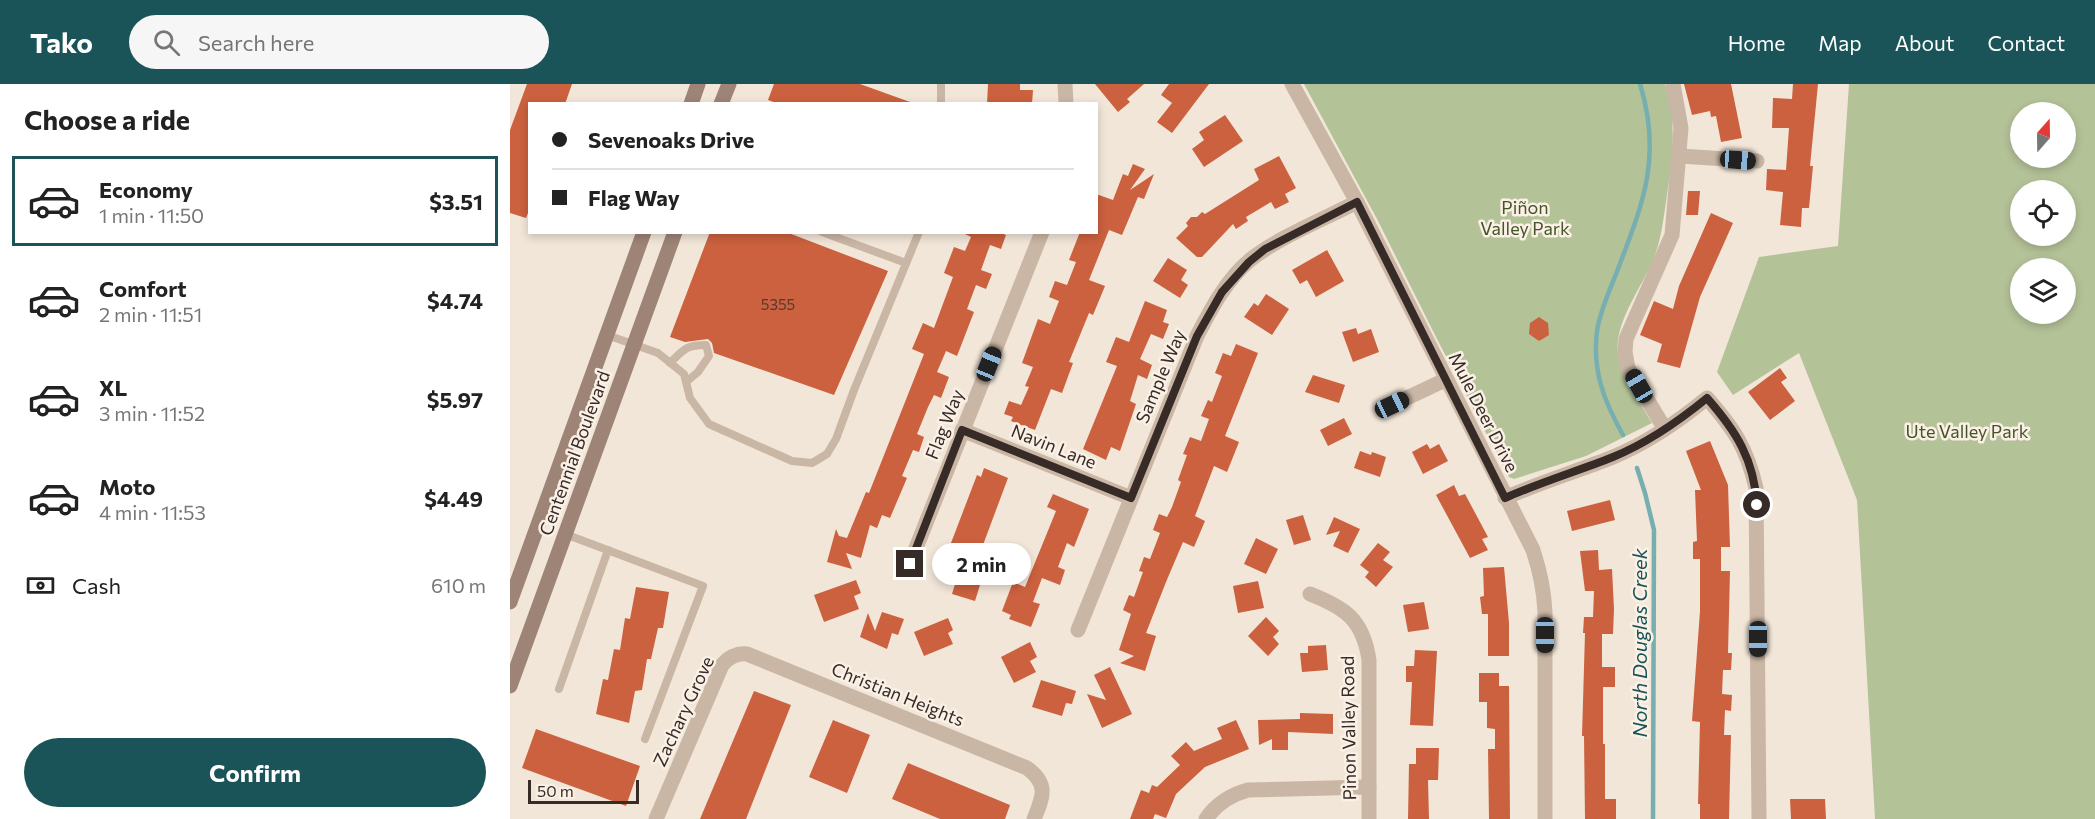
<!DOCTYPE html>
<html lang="en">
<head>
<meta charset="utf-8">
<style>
  :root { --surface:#fff; --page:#f6f6f6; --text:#222; --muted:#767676; --line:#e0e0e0; --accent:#1a5458 }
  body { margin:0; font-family:Commissioner,sans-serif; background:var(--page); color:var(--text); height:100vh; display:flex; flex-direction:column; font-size:22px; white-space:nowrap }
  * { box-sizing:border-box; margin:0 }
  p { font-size:20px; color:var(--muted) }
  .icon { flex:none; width:33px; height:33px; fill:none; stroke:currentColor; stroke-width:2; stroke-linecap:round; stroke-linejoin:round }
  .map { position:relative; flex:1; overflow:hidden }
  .details { display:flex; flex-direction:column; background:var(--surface); width:510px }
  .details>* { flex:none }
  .banner { position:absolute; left:18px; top:18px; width:570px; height:132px; border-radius:0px; box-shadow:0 3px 9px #0003; display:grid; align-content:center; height:132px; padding:0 24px; background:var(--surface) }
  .needle { width:39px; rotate:20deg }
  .controls { position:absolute; left:1500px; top:18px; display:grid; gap:12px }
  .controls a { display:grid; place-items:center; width:66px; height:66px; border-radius:50%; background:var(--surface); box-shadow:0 3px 9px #0003; font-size:30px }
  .scale { position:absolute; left:18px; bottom:15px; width:111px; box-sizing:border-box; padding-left:6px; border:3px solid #362b26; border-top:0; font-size:16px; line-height:21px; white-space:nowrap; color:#362b26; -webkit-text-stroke:4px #faf0e5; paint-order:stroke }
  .end { position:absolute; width:27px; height:27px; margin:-14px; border:8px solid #362b26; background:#fff; box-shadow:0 0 0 3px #fff }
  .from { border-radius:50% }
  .bubble { position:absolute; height:42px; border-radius:21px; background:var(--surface); box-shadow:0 3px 9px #0003; font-size:20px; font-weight:700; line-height:42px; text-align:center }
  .car { position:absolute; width:18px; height:36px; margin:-18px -9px; border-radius:8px; box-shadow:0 0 4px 2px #0007; background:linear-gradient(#222 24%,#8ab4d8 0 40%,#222 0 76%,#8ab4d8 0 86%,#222 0) }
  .banner b { display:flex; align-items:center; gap:21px; height:57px; font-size:22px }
  .banner b+b { border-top:2px solid var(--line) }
  .banner i { width:15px; height:15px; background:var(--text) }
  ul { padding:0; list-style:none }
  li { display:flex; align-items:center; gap:18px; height:90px; margin:0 12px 9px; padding:0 12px; border:3px solid transparent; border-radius:0px }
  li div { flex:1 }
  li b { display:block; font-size:22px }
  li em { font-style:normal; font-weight:700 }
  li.current { border-color:var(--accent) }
  li>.icon { width:54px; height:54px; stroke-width:1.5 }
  h2 { padding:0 24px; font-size:27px; line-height:72px }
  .pay { display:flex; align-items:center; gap:15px; height:66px; padding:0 24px; font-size:22px }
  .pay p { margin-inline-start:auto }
  .cta { display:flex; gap:12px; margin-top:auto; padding:12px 24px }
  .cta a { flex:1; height:69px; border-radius:36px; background:var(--accent); color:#fff; font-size:24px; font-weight:700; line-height:69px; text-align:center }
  header { display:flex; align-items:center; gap:36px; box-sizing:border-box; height:84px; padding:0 30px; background:var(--accent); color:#fff }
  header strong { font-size:28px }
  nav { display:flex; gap:33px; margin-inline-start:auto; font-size:21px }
  .search { width:420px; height:54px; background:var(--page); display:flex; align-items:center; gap:15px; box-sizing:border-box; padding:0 21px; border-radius:33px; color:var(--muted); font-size:22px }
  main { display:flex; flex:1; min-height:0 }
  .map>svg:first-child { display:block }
</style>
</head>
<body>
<header>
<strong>Tako</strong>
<div class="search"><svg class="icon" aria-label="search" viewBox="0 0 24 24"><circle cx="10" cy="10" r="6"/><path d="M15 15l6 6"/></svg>Search here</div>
<nav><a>Home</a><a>Map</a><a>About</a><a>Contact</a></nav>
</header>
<main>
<section class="details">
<h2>Choose a ride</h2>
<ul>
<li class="current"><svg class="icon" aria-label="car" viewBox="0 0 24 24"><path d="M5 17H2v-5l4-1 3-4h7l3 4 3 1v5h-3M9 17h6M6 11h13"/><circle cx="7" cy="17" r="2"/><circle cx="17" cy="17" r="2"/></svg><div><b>Economy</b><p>1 min · 11:50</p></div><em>$3.51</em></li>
<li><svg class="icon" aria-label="car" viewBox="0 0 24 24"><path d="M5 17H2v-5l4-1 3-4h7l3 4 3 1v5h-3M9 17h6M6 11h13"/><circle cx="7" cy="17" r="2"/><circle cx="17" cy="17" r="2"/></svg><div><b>Comfort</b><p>2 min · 11:51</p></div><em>$4.74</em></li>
<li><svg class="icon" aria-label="car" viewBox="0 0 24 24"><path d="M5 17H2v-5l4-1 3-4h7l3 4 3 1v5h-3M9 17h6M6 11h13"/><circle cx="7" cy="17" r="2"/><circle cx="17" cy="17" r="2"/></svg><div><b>XL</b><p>3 min · 11:52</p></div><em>$5.97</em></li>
<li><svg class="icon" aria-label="car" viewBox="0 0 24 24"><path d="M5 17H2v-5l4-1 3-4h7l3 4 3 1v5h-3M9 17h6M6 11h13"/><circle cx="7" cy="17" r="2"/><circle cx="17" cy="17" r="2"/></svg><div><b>Moto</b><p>4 min · 11:53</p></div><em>$4.49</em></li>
</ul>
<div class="pay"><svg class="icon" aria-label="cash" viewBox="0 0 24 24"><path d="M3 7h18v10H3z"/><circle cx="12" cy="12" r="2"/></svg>Cash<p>610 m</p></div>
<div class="cta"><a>Confirm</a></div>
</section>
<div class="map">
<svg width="1585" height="735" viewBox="0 0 1585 735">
  <rect width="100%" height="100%" fill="#f2e6d9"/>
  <g fill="#b4c298" fill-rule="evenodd">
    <path d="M794 0H1155C1168 39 1162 78 1156 118 1153 138 1151 157 1143 176 1132 203 1104 239 1108 269 1110 291 1131 319 1142 339L1076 372 1004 395 999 393 927 255 867 135Z"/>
    <path d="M1339 0H1585V735H1365L1347 416 1289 269 1223 311 1207 288 1249 173 1328 162ZM1510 28H1556V74H1510ZM1556 106V152H1510V106ZM1556 184V230H1510V184Z"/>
  </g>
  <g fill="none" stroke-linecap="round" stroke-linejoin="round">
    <g stroke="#77aeb0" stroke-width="4.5">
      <path d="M1113 351C1094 317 1082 287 1087 247 1090 227 1099 208 1106 190 1132 122 1153 74 1130 0"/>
      <path d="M1127 384 1135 409 1144 446 1143 735"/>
    </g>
  </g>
  <g fill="#cb613e">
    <path d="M17 0H62L55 20H20V124L16 134 0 129V46Z"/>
    <path d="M264 0H350L400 18 269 20 258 16Z"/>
    <path d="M478 0H510V6H523L522 20H477Z"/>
    <path d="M585 0H634L617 15 620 18 608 28Z"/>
    <path d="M659 0H699L662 49 647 38 662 19 651 11Z"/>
    <path d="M1174 0H1221L1232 54 1211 58 1206 32 1201 33 1200 27 1182 31Z"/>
    <path d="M1283 0H1308L1300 82H1303L1299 124H1292L1291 143 1270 141 1273 108 1256 106 1257 85 1276 86 1279 44H1262L1263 14 1282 15Z"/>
    <path d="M715 31 733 57 694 83 682 65 694 56 689 48Z"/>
    <path d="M769 72 786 104 775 110 779 118 765 125 761 118 736 133 738 137 726 145 723 140 692 173H687L666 154 678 142 676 139 681 133H687L692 128 695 130 749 96 744 85Z"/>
    <path d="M623 80 635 85 620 106 644 90 634 115 628 113 612 151 599 146 579 196 595 202 583 231 579 229 559 278 563 279 552 309 541 305 525 346 501 337 503 333 494 330 499 317 511 321 519 303 515 302 523 283 512 279 528 235 540 240 549 217 539 213 545 197 557 201 566 178 559 176 570 148H586V110L603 116 613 90 618 92Z"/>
    <path d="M1178 107H1190L1188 131H1176Z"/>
    <path d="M1201 129 1223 139 1190 213 1170 284 1147 278 1152 260 1130 251 1144 217 1163 225 1169 202Z"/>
    <path d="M200 148H276L378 187 324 311 204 269 202 259 198 255 175 258 160 253Z"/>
    <path d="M451 148H489L496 151 491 165 480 161 471 186 482 190 476 205 466 201 457 225 464 228 447 272 436 267 427 288 439 293 431 314 424 311 418 323 407 350 414 353 409 368 403 366 392 392 397 394 380 434 372 431 367 444 360 441 351 474 336 469 342 485 317 478 326 445 329 452 337 454 356 408 359 409 414 270 402 265 413 239 424 244 443 193 434 189 444 163 455 167 461 153Z"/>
    <path d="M817 166 834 197 806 213 797 196 790 200 782 186Z"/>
    <path d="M658 174 677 186 671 196 678 201 670 214 643 197Z"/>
    <path d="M756 210 779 225 762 251 734 233 744 219 748 222Z"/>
    <path d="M635 217 657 226 653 238 659 240 653 255 641 250 630 275 642 281 637 295 628 291 620 317 626 320 610 367 601 363 596 376 573 365 607 282 596 278 606 253 619 258Z"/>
    <path d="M1029 233 1038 239 1039 251 1029 257 1019 250 1020 239Z"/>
    <path d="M846 244 848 250 861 245 869 268 843 278 832 248Z"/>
    <path d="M726 260 748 269 715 352 729 358 717 388 704 382 685 432 695 437 684 463 673 458 656 498 636 549 646 552 635 587 610 579 624 572 609 566 621 530 613 526 619 511 624 513 633 488 629 487 634 473 640 475 650 449 643 446 649 430 657 433 662 423 671 398 668 396 677 371 673 370 680 353 691 357 699 335 691 332 698 316 702 318 712 292 705 289 713 269 721 272Z"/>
    <path d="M1270 284 1277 294 1271 298 1285 317 1260 336 1238 308Z"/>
    <path d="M803 291 835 301 829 319 795 308Z"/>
    <path d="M834 334 842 350 818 362 810 346Z"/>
    <path d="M1200 357 1218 401 1220 463H1211V487H1220L1218 569H1222L1221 586H1213L1212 610 1222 611 1221 627 1215 626 1214 651H1221L1219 735H1190V720H1188L1190 638 1182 637 1190 527V475H1183V458L1187 457 1185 406H1191L1176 367Z"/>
    <path d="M917 360 920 365 929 360 938 377 913 390 902 368Z"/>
    <path d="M850 367 861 371 862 368 876 373 870 393 844 384Z"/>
    <path d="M474 384 498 394 464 485 474 488 465 517 442 510 446 497 442 495 452 464 441 459 467 391 471 393Z"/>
    <path d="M944 401 949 412 955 410 978 453 972 455 978 466 960 474 926 411Z"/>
    <path d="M543 410 579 425 564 463 557 459 548 483 555 486 550 501 532 494 523 518 530 520 521 543 499 535 501 531 492 527 503 498 515 503 546 427 537 423Z"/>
    <path d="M1100 416 1105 436 1062 447 1057 427Z"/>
    <path d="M793 431 801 456 784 461 776 436Z"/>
    <path d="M824 433 850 445 838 469 823 462 830 447 816 451Z"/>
    <path d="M746 454 768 465 756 490 734 480Z"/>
    <path d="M868 459 880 468 873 476 883 483 866 503 855 493 859 488 850 481Z"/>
    <path d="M1088 466 1089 486 1102 485 1104 525 1103 550H1092V583H1105V603H1093V660H1095V715H1106V735H1075L1074 652H1072L1075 549H1073L1074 533H1083L1084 507H1075L1070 467Z"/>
    <path d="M994 483 999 539V572H978V530H972L970 513 974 512 973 484Z"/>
    <path d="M346 496 351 509 344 512 349 525 314 538 304 511Z"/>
    <path d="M748 497 754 524 728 529 723 502Z"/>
    <path d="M126 503 159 508 153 544H148L141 575H137L132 606 125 607 119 639 86 630 93 595 98 596 104 565 110 566 115 534 120 535Z"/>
    <path d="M914 518 919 545 898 548 893 521Z"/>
    <path d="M372 528 394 535 388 551 382 549 377 565 350 553 358 529 365 547Z"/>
    <path d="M756 533 769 547 763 553 769 560 758 572 738 552Z"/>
    <path d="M438 534 443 546 438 549 443 560 414 572 404 548Z"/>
    <path d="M520 558 527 573 520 577 526 588 504 599 491 573Z"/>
    <path d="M816 561 818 586 792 588 790 569H798V562Z"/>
    <path d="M905 566 927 567 923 642 900 641 902 598H896V582H904Z"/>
    <path d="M600 583 622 630 592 644 577 610 596 616 584 591Z"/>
    <path d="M969 589H989V602H999L1000 735H979L978 665H985V645L977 644V618H969Z"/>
    <path d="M531 596 566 607 562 620 556 619 552 632 522 623Z"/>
    <path d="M244 607 281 621 236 735H190Z"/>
    <path d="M790 629 823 630V650L778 648V666H762V655L749 661 748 636 790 635Z"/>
    <path d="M323 636 360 651 337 709 299 693Z"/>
    <path d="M726 636 739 665 695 683 666 710 656 734 645 730 643 735H620L631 706 639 709 642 701 647 703 670 681 661 672 676 658 684 667 712 655 707 644Z"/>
    <path d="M26 645 130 682 116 722 12 684Z"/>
    <path d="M906 664H929L928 696H918L919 735H898L899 680H906Z"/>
    <path d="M398 679 500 721 495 735H430L382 715Z"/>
    <path d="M1280 715H1315L1316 735H1281Z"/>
  </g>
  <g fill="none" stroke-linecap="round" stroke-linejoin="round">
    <g stroke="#cab6a4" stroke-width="8">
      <path d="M431 0V20"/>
      <path d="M312 148 396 179"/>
      <path d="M97 251 148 269 174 290 180 314 199 340 282 377 302 379 317 370 326 355 344 306 409 148"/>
      <path d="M160 279C174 265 176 261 196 261L199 272 188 288 176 298"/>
      <path d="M55 450 193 502 135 655"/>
      <path d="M49 605 98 466"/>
    </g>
    <g stroke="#cab6a4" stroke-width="15">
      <path d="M555 0 556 20"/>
      <path d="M782 0 847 118 1023 466C1030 487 1034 507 1035 528V735"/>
      <path d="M1170 72 1247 77"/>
      <path d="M882 321 935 296"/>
      <path d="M1155 345 1118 284 1115 268 1116 255 1123 239 1162 151 1171 44 1163 0"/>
      <path d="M452 346 621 414"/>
      <path d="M995 414C1031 398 1068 387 1103 373 1137 359 1169 337 1197 314 1224 345 1237 364 1246 404L1249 735"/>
      <path d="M400 479 532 148"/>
      <path d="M800 510C836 524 853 536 859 576V735"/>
      <path d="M568 546 687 252C701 225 716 196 740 176 769 153 814 135 847 118"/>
      <path d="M146 735 212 581C219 573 226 569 237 570L517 684C539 700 533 713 524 735"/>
      <path d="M696 735C706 720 720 711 738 706L859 703"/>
    </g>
    <g stroke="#9e8476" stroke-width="15">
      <path d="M181 20 188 0"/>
      <path d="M211 20 219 0"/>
      <path d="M0 518 134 148"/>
      <path d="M0 602 165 148"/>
    </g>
  </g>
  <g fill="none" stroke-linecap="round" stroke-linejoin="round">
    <path stroke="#362b26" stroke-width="8" d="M400 480 452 346 621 414 687 252 712 208 739 178 755 165 847 118 995 414C1031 398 1068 387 1103 373 1137 359 1169 337 1197 314 1226 347 1244 375 1247 421"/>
  </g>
  <g text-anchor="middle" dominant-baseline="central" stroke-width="5" stroke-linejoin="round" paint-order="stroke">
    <g font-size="15" fill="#5b382c">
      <text x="268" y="220">5355</text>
    </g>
    <g font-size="18" fill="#455529" stroke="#faf0e5">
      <text x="1015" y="123">Piñon<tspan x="1015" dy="21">Valley Park</tspan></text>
      <text x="1457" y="347">Ute Valley Park</text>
    </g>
    <g font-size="18" fill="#362b26" stroke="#faf0e5">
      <text transform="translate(650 292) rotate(-67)">Sample Way</text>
      <text transform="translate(974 328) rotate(63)">Mule Deer Drive</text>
      <text transform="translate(434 340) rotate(-68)">Flag Way</text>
      <text transform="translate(544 362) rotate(22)">Navin Lane</text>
      <text transform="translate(64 369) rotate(-70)">Centennial Boulevard</text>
      <text transform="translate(388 610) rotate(22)">Christian Heights</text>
      <text transform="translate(173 627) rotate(-65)">Zachary Grove</text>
      <text transform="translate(838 644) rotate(-91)">Pinon Valley Road</text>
    </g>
    <g font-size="20" font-style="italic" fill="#1a5458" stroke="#faf0e5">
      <text transform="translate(1129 559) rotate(-90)">North Douglas Creek</text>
    </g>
  </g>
</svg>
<div class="controls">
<a><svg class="needle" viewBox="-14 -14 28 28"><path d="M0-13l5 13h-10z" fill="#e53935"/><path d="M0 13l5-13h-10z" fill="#767676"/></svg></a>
<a><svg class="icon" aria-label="locate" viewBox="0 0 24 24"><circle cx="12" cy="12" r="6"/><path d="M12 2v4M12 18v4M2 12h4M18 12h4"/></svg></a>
<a><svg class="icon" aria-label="layers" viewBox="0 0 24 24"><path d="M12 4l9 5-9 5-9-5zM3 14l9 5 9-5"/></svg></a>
</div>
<div class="scale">50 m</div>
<i class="end from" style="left:1247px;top:421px"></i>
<i class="end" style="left:400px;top:480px"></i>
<div class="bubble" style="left:422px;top:459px;width:99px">2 min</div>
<i class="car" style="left:1228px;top:76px;rotate:94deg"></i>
<i class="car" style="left:479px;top:280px;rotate:22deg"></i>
<i class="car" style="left:1129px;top:302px;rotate:330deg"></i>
<i class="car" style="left:882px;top:321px;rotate:65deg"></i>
<i class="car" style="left:1035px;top:551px;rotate:180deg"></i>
<i class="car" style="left:1248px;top:555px;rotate:180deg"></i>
<div class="banner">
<b><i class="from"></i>Sevenoaks Drive</b>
<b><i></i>Flag Way</b>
</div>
</div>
</main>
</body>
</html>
